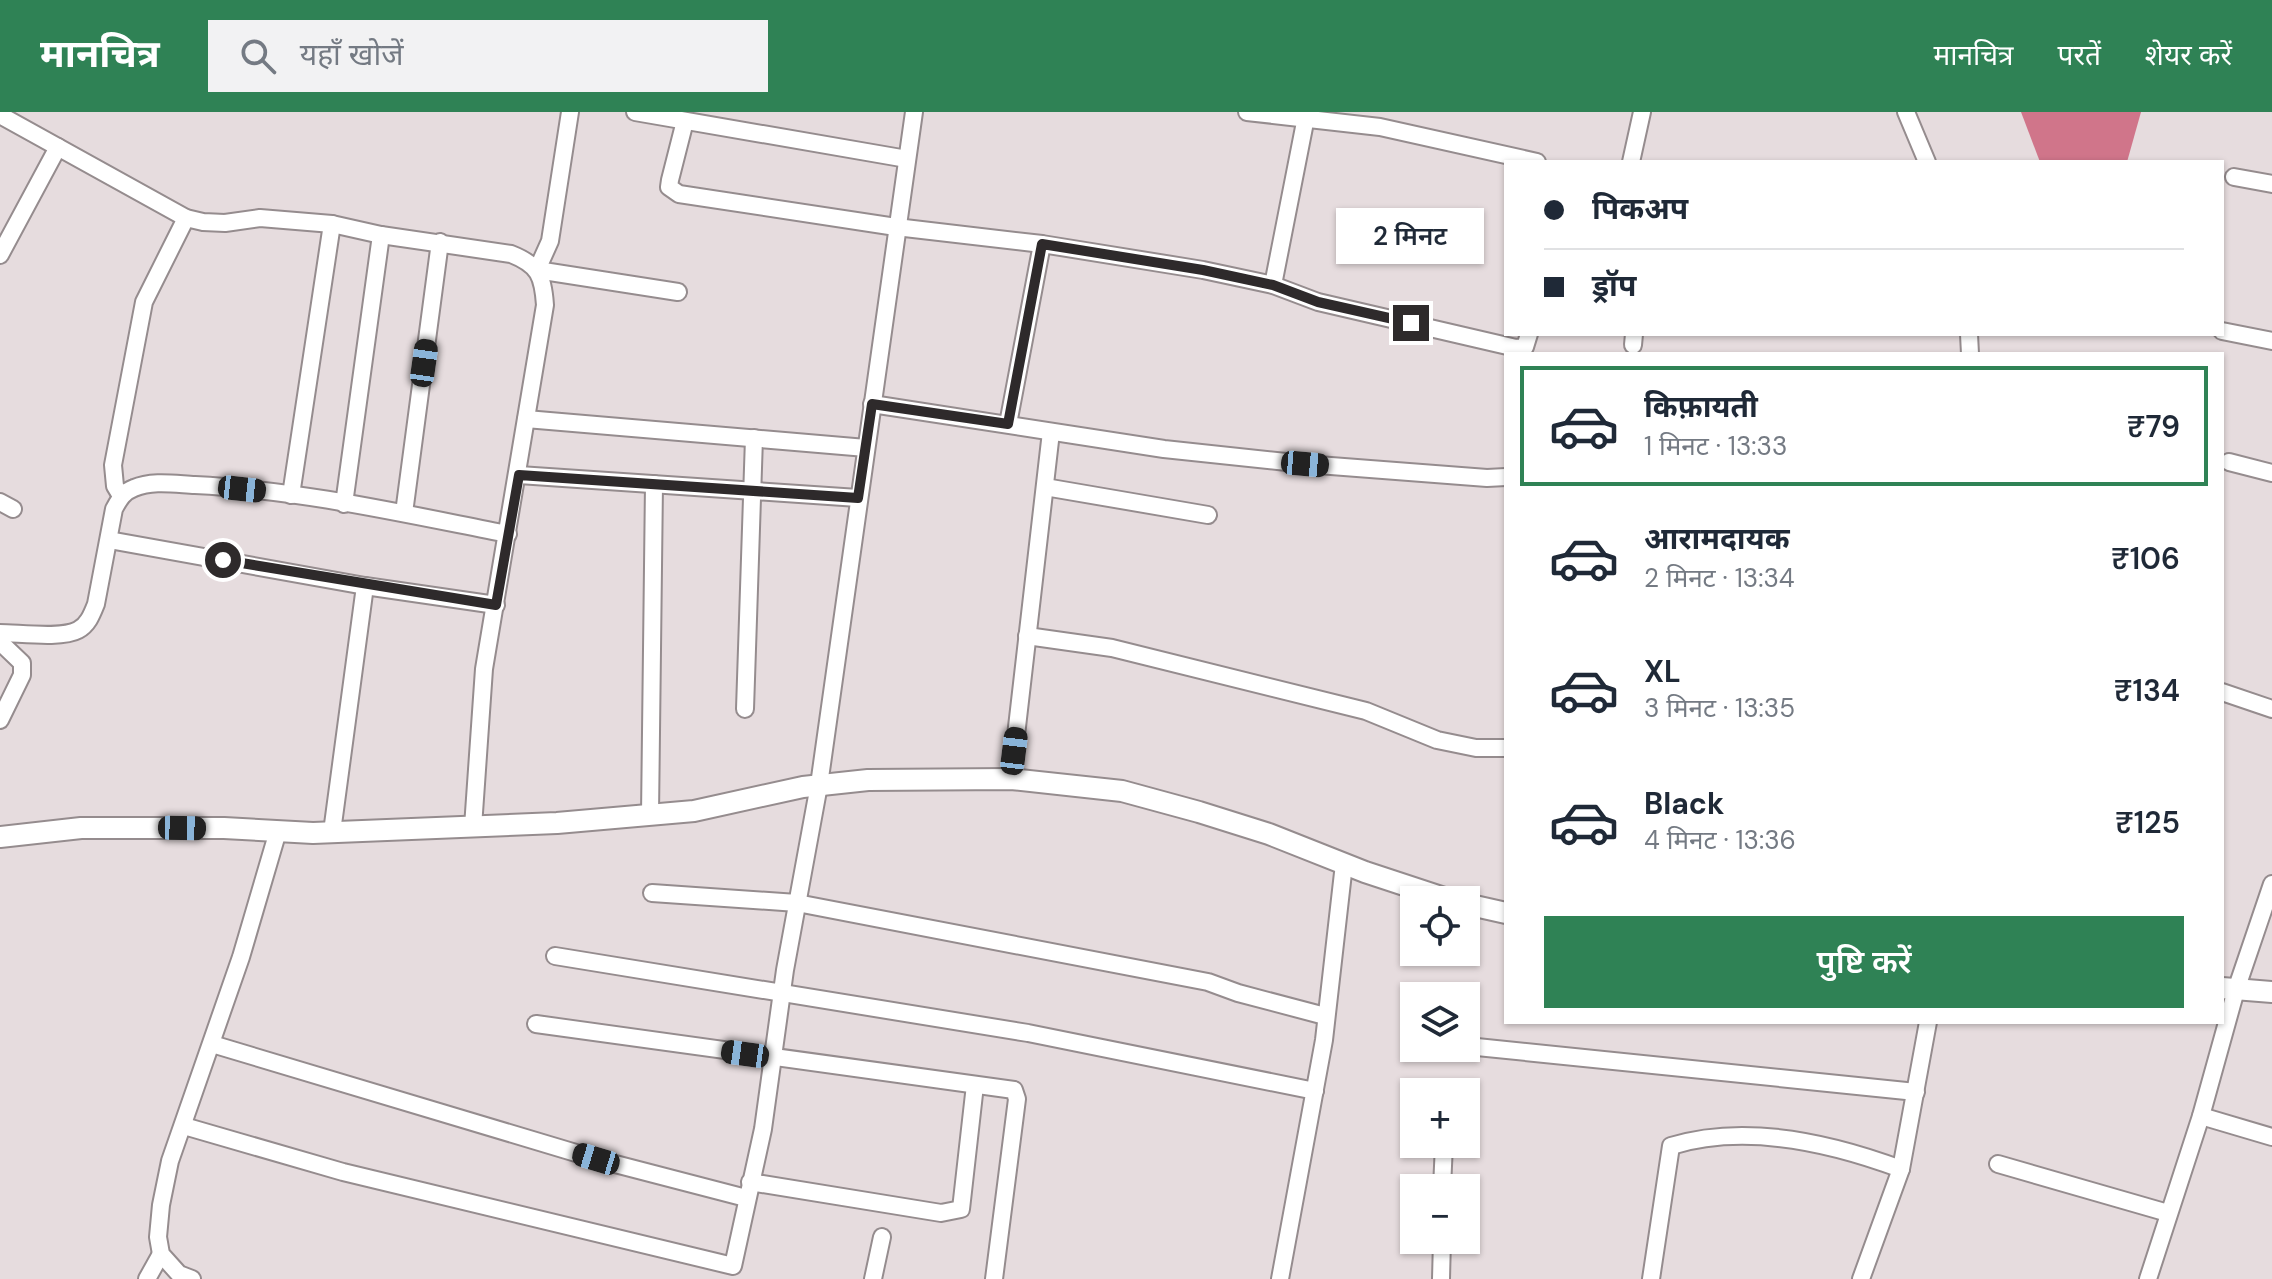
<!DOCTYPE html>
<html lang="hi">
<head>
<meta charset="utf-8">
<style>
  :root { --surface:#fff; --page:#f2f2f3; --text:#1f2937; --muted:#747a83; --line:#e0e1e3; --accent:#2f8255 }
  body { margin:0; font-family:"DM Sans","Noto Sans Devanagari",sans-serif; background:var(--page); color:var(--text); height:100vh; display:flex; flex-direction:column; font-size:30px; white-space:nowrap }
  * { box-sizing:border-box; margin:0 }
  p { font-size:26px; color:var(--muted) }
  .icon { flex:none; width:44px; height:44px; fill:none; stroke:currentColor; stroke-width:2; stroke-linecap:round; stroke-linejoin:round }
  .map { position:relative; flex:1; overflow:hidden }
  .side { position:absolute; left:1504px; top:240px; width:720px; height:672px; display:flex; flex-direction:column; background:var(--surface); border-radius:0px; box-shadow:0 2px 6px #0004 }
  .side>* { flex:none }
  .banner { position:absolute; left:1504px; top:48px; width:720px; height:176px; border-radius:0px; box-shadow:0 2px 6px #0004; display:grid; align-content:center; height:176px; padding:0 40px; background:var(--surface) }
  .controls { position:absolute; left:1400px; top:774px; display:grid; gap:16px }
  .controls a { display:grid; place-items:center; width:80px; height:80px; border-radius:0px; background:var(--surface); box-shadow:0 2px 6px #0004; font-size:40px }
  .end { position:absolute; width:36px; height:36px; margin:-18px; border:10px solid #2e2a2b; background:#fff; box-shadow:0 0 0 4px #fff }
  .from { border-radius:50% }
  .bubble { position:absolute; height:56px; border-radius:0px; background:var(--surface); box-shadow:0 2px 6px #0004; font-size:26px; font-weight:600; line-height:56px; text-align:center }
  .car { position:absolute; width:24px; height:48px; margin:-24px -12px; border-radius:10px; box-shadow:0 0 6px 2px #0007; background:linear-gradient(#222 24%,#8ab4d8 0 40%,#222 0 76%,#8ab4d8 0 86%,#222 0) }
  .banner b { display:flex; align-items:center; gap:28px; height:76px; font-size:30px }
  .banner b+b { border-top:2px solid var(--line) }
  .banner i { width:20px; height:20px; background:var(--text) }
  ul { padding:14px 0 0; list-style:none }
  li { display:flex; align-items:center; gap:24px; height:120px; margin:0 16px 12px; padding:0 24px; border:4px solid transparent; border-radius:0px }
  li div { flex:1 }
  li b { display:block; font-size:30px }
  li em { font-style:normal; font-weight:600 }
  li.selected { border-color:var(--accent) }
  li>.icon { width:72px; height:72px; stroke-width:1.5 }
  .action { display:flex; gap:16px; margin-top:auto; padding:16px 40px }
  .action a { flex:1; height:92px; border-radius:0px; background:var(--accent); color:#fff; font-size:32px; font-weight:600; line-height:92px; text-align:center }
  header { display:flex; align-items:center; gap:48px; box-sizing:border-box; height:112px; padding:0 40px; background:var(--accent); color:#fff }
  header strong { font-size:38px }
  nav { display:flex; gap:44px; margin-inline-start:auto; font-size:28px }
  .search { width:560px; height:72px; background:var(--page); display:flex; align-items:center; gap:20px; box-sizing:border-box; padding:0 28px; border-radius:0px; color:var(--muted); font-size:30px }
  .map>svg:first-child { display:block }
</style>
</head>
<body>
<header>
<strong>मानचित्र</strong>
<div class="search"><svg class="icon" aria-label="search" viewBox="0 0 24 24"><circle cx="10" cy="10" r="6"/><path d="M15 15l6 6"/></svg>यहाँ खोजें</div>
<nav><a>मानचित्र</a><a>परतें</a><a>शेयर करें</a></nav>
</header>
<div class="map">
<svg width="2272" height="1167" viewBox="0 0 2272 1167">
  <rect width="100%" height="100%" fill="#e6dcde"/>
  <path fill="#d0758a" d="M2021 0H2141L2127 50H2040Z"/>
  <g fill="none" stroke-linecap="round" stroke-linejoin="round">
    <defs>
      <g id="minor">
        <path d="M570 0 550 129 537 158 678 180"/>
        <path d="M635 0 907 47"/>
        <path d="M1247 0 1380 15 1537 50"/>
        <path d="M1906 0 1927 50"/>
        <path d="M0 3 186 106 203 110 225 111 260 106 332 112 381 123 511 142C539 153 543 164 545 193L484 557 473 715"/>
        <path d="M685 9 670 68 669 75 679 82 896 115 1042 132 1203 158 1273 173 1318 190 1516 236 1525 235 1529 222"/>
        <path d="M1631 50 1642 0"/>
        <path d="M2234 65 2272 72"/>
        <path d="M0 143 58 35"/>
        <path d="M1273 173 1307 0"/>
        <path d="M2222 219 2272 229"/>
        <path d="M1969 222 1970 242"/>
        <path d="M1633 233 1634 222"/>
        <path d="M872 292 1164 337 1305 352 1487 366 1506 365"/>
        <path d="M526 307 866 336"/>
        <path d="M1008 312 1042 132"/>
        <path d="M2229 350 2272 361"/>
        <path d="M519 363 858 386"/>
        <path d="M1045 375 1208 403"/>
        <path d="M291 383 332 112"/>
        <path d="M121 384 115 374 113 353 144 190 186 106"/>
        <path d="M0 390 13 397"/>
        <path d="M344 392 381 123"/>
        <path d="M404 401 440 130"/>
        <path d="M109 428 365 474 496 493"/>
        <path d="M0 521C19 521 62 527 78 518 88 513 92 502 96 492L114 397C119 388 123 380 134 376 152 368 175 372 195 373 300 378 405 402 508 422"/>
        <path d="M1027 524 1112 536 1366 599 1437 628 1476 636H1506"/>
        <path d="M0 530 22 551V563L0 608"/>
        <path d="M2222 580 2272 597"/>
        <path d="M745 597 754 326"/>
        <path d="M1011 667 1051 320"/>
        <path d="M650 703 654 372"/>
        <path d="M332 720 365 474"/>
        <path d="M652 781 797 791 1208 870 1238 881 1325 904"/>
        <path d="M555 844 1028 921 1315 979"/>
        <path d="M536 912 1014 978 1017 987 994 1167"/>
        <path d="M212 932 596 1047 746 1086"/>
        <path d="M1467 934 1916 980"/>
        <path d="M2201 1004 2272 1025"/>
        <path d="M184 1014 343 1060 733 1154 763 1017 785 858 819 673 914 0"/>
        <path d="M1998 1052 2168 1101"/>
        <path d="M750 1070 941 1101 961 1097 975 973"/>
        <path d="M1442 1076 1444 1032"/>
        <path d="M147 1167 161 1142"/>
        <path d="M192 1167 179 1162 161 1142 158 1125 161 1093 170 1049 241 845 278 719"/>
        <path d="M873 1167 882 1125"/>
        <path d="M1280 1167 1324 928 1344 752"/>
        <path d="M1441 1167 1442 1128"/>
        <path d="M1651 1167 1671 1034C1745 1011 1831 1031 1901 1057"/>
        <path d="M1861 1167 1901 1057 1928 910"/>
        <path d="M2148 1167 2201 1004 2236 878 2272 772"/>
      </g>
      <g id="tertiary">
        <path d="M0 725 81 716H224L313 721 557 711 694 699 803 675 868 668 1011 667 1122 679 1199 700 1269 722 1365 760 1450 788"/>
        <path d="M1466 792 1506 801"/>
        <path d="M2222 876 2272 880"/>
      </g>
    </defs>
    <use href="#minor" stroke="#958c8e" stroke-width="20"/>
    <use href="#tertiary" stroke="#958c8e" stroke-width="24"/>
    <use href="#minor" stroke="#fff" stroke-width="16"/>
    <use href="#tertiary" stroke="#fff" stroke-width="20"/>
  </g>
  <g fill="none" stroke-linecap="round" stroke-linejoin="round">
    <path stroke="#2e2a2b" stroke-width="10" d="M223 448 496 493 519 363 858 386 872 292 1008 312 1042 132 1203 158 1273 173 1318 190 1411 211"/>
  </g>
</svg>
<div class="controls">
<a><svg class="icon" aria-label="locate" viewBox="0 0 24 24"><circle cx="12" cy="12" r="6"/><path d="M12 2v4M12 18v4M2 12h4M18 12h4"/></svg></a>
<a><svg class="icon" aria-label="layers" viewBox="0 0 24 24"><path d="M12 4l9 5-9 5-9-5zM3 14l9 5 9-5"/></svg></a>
<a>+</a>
<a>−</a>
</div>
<i class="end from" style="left:223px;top:448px"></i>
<i class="end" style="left:1411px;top:211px"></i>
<div class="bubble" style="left:1336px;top:96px;width:148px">2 मिनट</div>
<i class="car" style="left:424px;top:251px;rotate:8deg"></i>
<i class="car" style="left:1305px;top:352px;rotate:95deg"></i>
<i class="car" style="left:242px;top:377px;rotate:96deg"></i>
<i class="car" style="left:1014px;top:639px;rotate:7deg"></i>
<i class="car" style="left:182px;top:716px;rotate:91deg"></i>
<i class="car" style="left:745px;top:942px;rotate:278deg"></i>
<i class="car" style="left:596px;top:1047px;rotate:287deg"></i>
<div class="banner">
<b><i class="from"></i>पिकअप</b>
<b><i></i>ड्रॉप</b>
</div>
<section class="side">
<ul>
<li class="selected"><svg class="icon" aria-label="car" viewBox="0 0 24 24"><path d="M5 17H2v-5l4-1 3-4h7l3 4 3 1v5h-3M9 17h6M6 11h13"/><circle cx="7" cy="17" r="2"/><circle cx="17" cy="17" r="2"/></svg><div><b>किफ़ायती</b><p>1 मिनट · 13:33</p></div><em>₹79</em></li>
<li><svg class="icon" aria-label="car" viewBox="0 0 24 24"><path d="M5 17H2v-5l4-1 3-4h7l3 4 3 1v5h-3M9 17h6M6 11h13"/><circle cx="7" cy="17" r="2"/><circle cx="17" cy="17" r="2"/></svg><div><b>आरामदायक</b><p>2 मिनट · 13:34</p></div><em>₹106</em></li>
<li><svg class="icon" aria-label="car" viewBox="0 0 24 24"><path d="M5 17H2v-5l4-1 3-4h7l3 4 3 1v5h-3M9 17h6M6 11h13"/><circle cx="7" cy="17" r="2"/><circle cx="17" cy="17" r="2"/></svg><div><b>XL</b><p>3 मिनट · 13:35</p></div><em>₹134</em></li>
<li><svg class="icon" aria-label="car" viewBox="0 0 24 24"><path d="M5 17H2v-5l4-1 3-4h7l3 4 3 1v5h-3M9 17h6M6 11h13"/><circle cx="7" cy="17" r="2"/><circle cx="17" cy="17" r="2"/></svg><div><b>Black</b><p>4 मिनट · 13:36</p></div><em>₹125</em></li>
</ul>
<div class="action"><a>पुष्टि करें</a></div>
</section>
</div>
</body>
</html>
